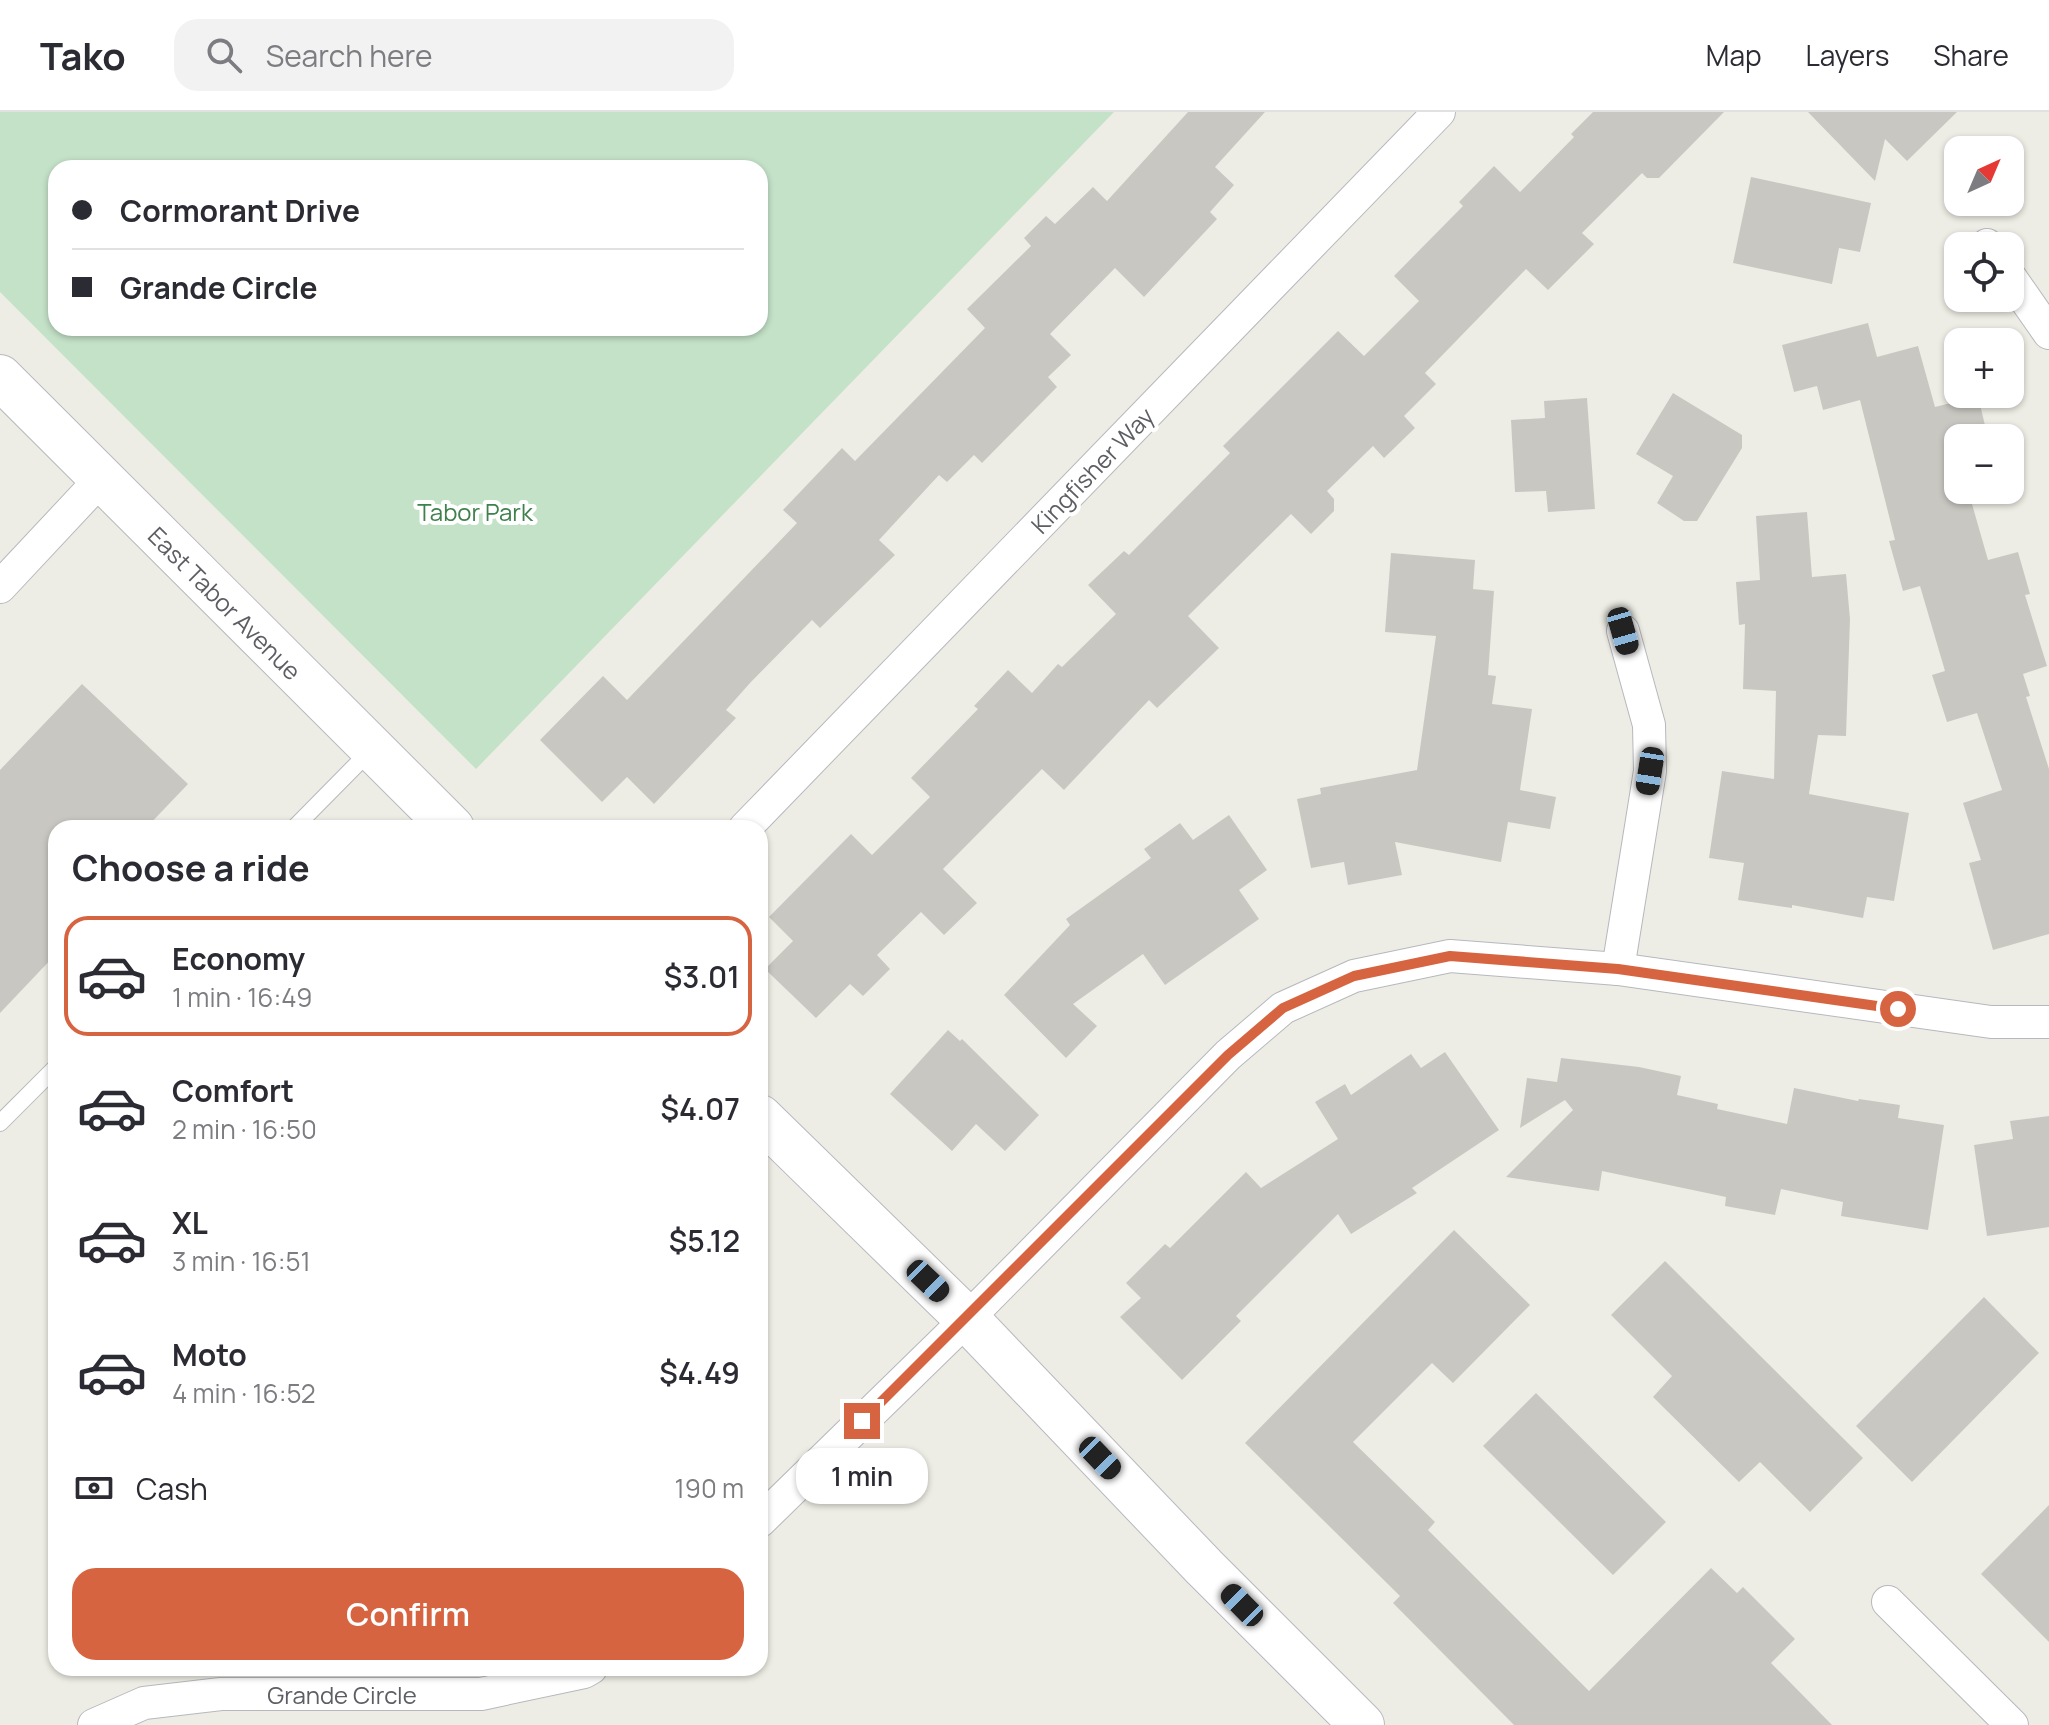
<!DOCTYPE html>
<html lang="en">
<head>
<meta charset="utf-8">
<style>
  :root { --surface:#fff; --page:#f2f2f3; --text:#2b2b33; --muted:#7c7c81; --line:#e1e1e2; --accent:#d76441 }
  body { margin:0; font-family:Manrope,sans-serif; background:var(--page); color:var(--text); height:100vh; display:flex; flex-direction:column; font-size:30px; white-space:nowrap }
  * { box-sizing:border-box; margin:0 }
  p { font-size:26px; color:var(--muted) }
  .icon { flex:none; width:44px; height:44px; fill:none; stroke:currentColor; stroke-width:2; stroke-linecap:round; stroke-linejoin:round }
  .map { position:relative; flex:1; overflow:hidden }
  .side { position:absolute; left:48px; top:708px; width:720px; height:856px; display:flex; flex-direction:column; background:var(--surface); border-radius:24px; box-shadow:0 2px 6px #0004 }
  .side>* { flex:none }
  .guide { position:absolute; left:48px; top:48px; width:720px; height:176px; border-radius:24px; box-shadow:0 2px 6px #0004; display:grid; align-content:center; height:176px; padding:0 24px; background:var(--surface) }
  .needle { width:52px; rotate:44deg }
  .controls { position:absolute; left:1944px; top:24px; display:grid; gap:16px }
  .controls a { display:grid; place-items:center; width:80px; height:80px; border-radius:16px; background:var(--surface); box-shadow:0 2px 6px #0004; font-size:40px }
  .end { position:absolute; width:36px; height:36px; margin:-18px; border:10px solid #d76441; background:#fff; box-shadow:0 0 0 4px #fff }
  .from { border-radius:50% }
  .bubble { position:absolute; height:56px; border-radius:24px; background:var(--surface); box-shadow:0 2px 6px #0004; font-size:26px; font-weight:600; line-height:56px; text-align:center }
  .car { position:absolute; width:24px; height:48px; margin:-24px -12px; border-radius:10px; box-shadow:0 0 6px 2px #0007; background:linear-gradient(#222 24%,#8ab4d8 0 40%,#222 0 76%,#8ab4d8 0 86%,#222 0) }
  .guide b { display:flex; align-items:center; gap:28px; height:76px; font-size:30px }
  .guide b+b { border-top:2px solid var(--line) }
  .guide i { width:20px; height:20px; background:var(--text) }
  ul { padding:0; list-style:none }
  li { display:flex; align-items:center; gap:24px; height:120px; margin:0 16px 12px; padding:0 8px; border:4px solid transparent; border-radius:24px }
  li div { flex:1 }
  li b { display:block; font-size:30px }
  li em { font-style:normal; font-weight:600 }
  li.on { border-color:var(--accent) }
  li>.icon { width:72px; height:72px; stroke-width:1.5 }
  h2 { padding:0 24px; font-size:36px; line-height:96px }
  .pay { display:flex; align-items:center; gap:20px; height:88px; padding:0 24px; font-size:30px }
  .pay p { margin-inline-start:auto }
  .button { display:flex; gap:16px; margin-top:auto; padding:16px 24px }
  .button a { flex:1; height:92px; border-radius:24px; background:var(--accent); color:#fff; font-size:32px; font-weight:600; line-height:92px; text-align:center }
  header { display:flex; align-items:center; gap:48px; box-sizing:border-box; height:112px; padding:0 40px; background:var(--surface); border-bottom:2px solid var(--line) }
  header strong { font-size:38px }
  nav { display:flex; gap:44px; margin-inline-start:auto; font-size:28px }
  .search { width:560px; height:72px; background:var(--page); display:flex; align-items:center; gap:20px; box-sizing:border-box; padding:0 28px; border-radius:24px; color:var(--muted); font-size:30px }
  .map>svg:first-child { display:block }
</style>
</head>
<body>
<header>
<strong>Tako</strong>
<div class="search"><svg class="icon" aria-label="search" viewBox="0 0 24 24"><circle cx="10" cy="10" r="6"/><path d="M15 15l6 6"/></svg>Search here</div>
<nav><a>Map</a><a>Layers</a><a>Share</a></nav>
</header>
<div class="map">
<svg width="2049" height="1613" viewBox="0 0 2049 1613">
  <rect width="100%" height="100%" fill="#edede5"/>
  <path fill="#c4e2c8" fill-rule="evenodd" d="M0 0H1114L476 657 0 180ZM760 56V216H56V56Z"/>
  <g fill="#c9c7c1">
    <path d="M1188 0H1265L1215 55 1234 73 1210 100 1217 107 1144 185 1115 156 1050 222 1071 243 1048 265 1057 275 982 351 974 343 947 370 939 363 879 428 895 443 820 516 812 508 750 571 726 598 736 606 654 692 627 665 602 690 540 628 603 564 627 588 797 411 783 398 842 336 855 349 985 216 967 197 1031 134 1024 126 1046 104 1055 112 1093 75 1107 89Z"/>
    <path d="M1593 0H1724L1659 66H1647L1642 61 1582 121 1594 132 1548 178 1526 157 1425 261 1436 272 1404 304 1415 316 1384 346 1373 334 1327 379 1334 387V399L1311 422 1291 402 1188 504 1219 536 1157 596 1149 588 1064 678 1042 657 943 757 977 791 944 823 921 800 877 843 890 857 863 884 850 872 816 906 765 857 793 829 769 805 851 722 872 743 930 685 911 666 978 597 974 594 1008 558 1032 581 1058 552 1062 555 1116 502 1088 473 1124 439 1129 443 1230 341 1223 334 1338 219 1364 244 1419 189 1394 164 1463 94 1459 90 1494 54 1520 80 1574 25 1571 22Z"/>
    <path d="M1808 0H1957L1907 49 1885 27 1875 69Z"/>
    <path d="M1751 65 1871 91 1860 140 1839 136 1832 172 1733 151Z"/>
    <path d="M1868 211 1877 245 1918 234 1935 295 1978 284 1988 326H1958V378H1968L1988 448 2018 440 2030 482 2025 483 2047 554 2023 562 2030 584 2026 585 2049 657V822L1993 838 1969 751 1981 748 1963 691 2002 678 1977 601 1947 610 1932 563 1945 559 1920 474 1903 479 1889 429 1895 428 1860 288 1823 298 1817 274 1794 280 1782 233Z"/>
    <path d="M1673 281 1742 323V336L1697 409H1684L1657 391 1673 364 1636 342Z"/>
    <path d="M1587 286 1595 397 1548 400 1546 379 1515 380 1511 308 1545 306 1544 289Z"/>
    <path d="M1807 400 1812 465 1846 462 1850 507 1846 624 1818 623 1809 682 1909 701 1894 789 1867 785 1863 806 1792 793V796L1738 788 1744 751 1709 746 1722 659 1774 667 1776 579 1743 577 1745 512 1739 513 1736 470 1760 468 1756 404Z"/>
    <path d="M1391 441 1475 448 1473 477 1494 479 1488 563 1496 564 1492 592 1532 597 1520 678 1556 685 1550 717 1508 710 1501 750 1395 730 1402 763 1348 773 1344 750 1311 756 1297 687 1321 682 1320 676 1417 658 1436 524 1385 520Z"/>
    <path d="M82 572 188 672 146 716H56V842L0 901V658Z"/>
    <path d="M1229 703 1267 758 1239 778 1259 807 1165 873 1143 842 1073 892 1097 914 1066 946 1004 883 1070 813 1066 807 1151 746 1144 737 1180 711 1193 728Z"/>
    <path d="M948 918 960 929 962 927 1039 1003 1005 1039 976 1012 952 1039 890 982Z"/>
    <path d="M1445 940 1499 1018 1412 1076 1417 1081 1351 1122 1338 1102 1236 1204 1241 1209 1182 1268 1120 1205 1141 1186 1126 1171 1165 1132 1170 1136 1246 1060 1261 1076 1338 1027 1315 990 1345 972 1351 983 1411 942 1421 956Z"/>
    <path d="M1561 946 1639 955 1681 964 1677 983 1718 992 1717 997 1787 1012 1794 976 1858 989 1859 987 1900 993 1898 1006 1944 1013 1928 1118 1841 1104 1843 1090 1781 1077 1775 1103 1725 1094 1726 1085 1602 1059 1599 1079 1506 1065 1573 998 1565 988 1520 1016 1527 966 1557 970Z"/>
    <path d="M2049 1004V1115L1987 1124 1974 1033 2013 1027 2010 1009Z"/>
    <path d="M1454 1118 1530 1193 1453 1271 1432 1251 1353 1330 1435 1410 1428 1418 1589 1579 1711 1456 1737 1481 1743 1475 1795 1527 1771 1551 1832 1613H1514L1393 1491 1400 1484 1245 1331Z"/>
    <path d="M1665 1149 1863 1346 1810 1400 1760 1350 1739 1370 1653 1285 1672 1264 1611 1203Z"/>
    <path d="M1984 1185 2039 1241 1912 1370 1856 1314Z"/>
    <path d="M1536 1281 1666 1410 1613 1463 1483 1334Z"/>
    <path d="M2049 1393V1530L1981 1462Z"/>
  </g>
  <g fill="none" stroke-linecap="round" stroke-linejoin="round">
    <defs>
      <g id="lane">
        <path d="M294 716 371 638"/>
        <path d="M0 1011 56 955"/>
      </g>
      <g id="street">
        <path d="M1987 133 1988 134"/>
        <path d="M2010 165 2049 221"/>
        <path d="M0 475 101 367"/>
        <path d="M745 716 1439 0"/>
        <path d="M1618 857 1650 659 1649 613 1623 519"/>
        <path d="M760 1409 967 1207 1228 943 1283 896 1354 864 1450 844 1618 857 1991 910H2049"/>
        <path d="M1888 1490 2012 1613"/>
        <path d="M94 1613 144 1591 221 1582H481L584 1560 591 1556"/>
      </g>
      <g id="secondary">
        <path d="M0 265 452 716"/>
        <path d="M760 1005 967 1207 1204 1455 1362 1613"/>
      </g>
    </defs>
    <use href="#lane" stroke="#b7b8bd" stroke-width="18"/>
    <use href="#street" stroke="#b7b8bd" stroke-width="34"/>
    <use href="#secondary" stroke="#b8b9bf" stroke-width="46"/>
    <use href="#lane" stroke="#fff" stroke-width="16"/>
    <use href="#street" stroke="#fff" stroke-width="32"/>
    <use href="#secondary" stroke="#fff" stroke-width="44"/>
  </g>
  <g fill="none" stroke-linecap="round" stroke-linejoin="round">
    <path stroke="#d76441" stroke-width="10" d="M862 1309 1228 943 1283 896 1354 864 1450 844 1618 857 1898 897"/>
  </g>
  <g text-anchor="middle" dominant-baseline="central" stroke-width="8" stroke-linejoin="round" paint-order="stroke">
    <g font-size="24" fill="#5c5e63" stroke="#fff">
      <text transform="translate(1092 358) rotate(-46)">Kingfisher Way</text>
      <text transform="translate(225 491) rotate(45)">East Tabor Avenue</text>
      <text x="342" y="1582">Grande Circle</text>
    </g>
    <g font-size="24" fill="#3e814c" stroke="#fff">
      <text x="475" y="399">Tabor Park</text>
    </g>
  </g>
</svg>
<div class="controls">
<a><svg class="needle" viewBox="-14 -14 28 28"><path d="M0-13l5 13h-10z" fill="#e53935"/><path d="M0 13l5-13h-10z" fill="#7c7c81"/></svg></a>
<a><svg class="icon" aria-label="locate" viewBox="0 0 24 24"><circle cx="12" cy="12" r="6"/><path d="M12 2v4M12 18v4M2 12h4M18 12h4"/></svg></a>
<a>+</a>
<a>−</a>
</div>
<i class="end from" style="left:1898px;top:897px"></i>
<i class="end" style="left:862px;top:1309px"></i>
<div class="bubble" style="left:796px;top:1336px;width:132px">1 min</div>
<i class="car" style="left:1623px;top:519px;rotate:164deg"></i>
<i class="car" style="left:1650px;top:659px;rotate:189deg"></i>
<i class="car" style="left:928px;top:1169px;rotate:134deg"></i>
<i class="car" style="left:1100px;top:1346px;rotate:136deg"></i>
<i class="car" style="left:1242px;top:1493px;rotate:315deg"></i>
<div class="guide">
<b><i class="from"></i>Cormorant Drive</b>
<b><i></i>Grande Circle</b>
</div>
<section class="side">
<h2>Choose a ride</h2>
<ul>
<li class="on"><svg class="icon" aria-label="car" viewBox="0 0 24 24"><path d="M5 17H2v-5l4-1 3-4h7l3 4 3 1v5h-3M9 17h6M6 11h13"/><circle cx="7" cy="17" r="2"/><circle cx="17" cy="17" r="2"/></svg><div><b>Economy</b><p>1 min · 16:49</p></div><em>$3.01</em></li>
<li><svg class="icon" aria-label="car" viewBox="0 0 24 24"><path d="M5 17H2v-5l4-1 3-4h7l3 4 3 1v5h-3M9 17h6M6 11h13"/><circle cx="7" cy="17" r="2"/><circle cx="17" cy="17" r="2"/></svg><div><b>Comfort</b><p>2 min · 16:50</p></div><em>$4.07</em></li>
<li><svg class="icon" aria-label="car" viewBox="0 0 24 24"><path d="M5 17H2v-5l4-1 3-4h7l3 4 3 1v5h-3M9 17h6M6 11h13"/><circle cx="7" cy="17" r="2"/><circle cx="17" cy="17" r="2"/></svg><div><b>XL</b><p>3 min · 16:51</p></div><em>$5.12</em></li>
<li><svg class="icon" aria-label="car" viewBox="0 0 24 24"><path d="M5 17H2v-5l4-1 3-4h7l3 4 3 1v5h-3M9 17h6M6 11h13"/><circle cx="7" cy="17" r="2"/><circle cx="17" cy="17" r="2"/></svg><div><b>Moto</b><p>4 min · 16:52</p></div><em>$4.49</em></li>
</ul>
<div class="pay"><svg class="icon" aria-label="cash" viewBox="0 0 24 24"><path d="M3 7h18v10H3z"/><circle cx="12" cy="12" r="2"/></svg>Cash<p>190 m</p></div>
<div class="button"><a>Confirm</a></div>
</section>
</div>
</body>
</html>
